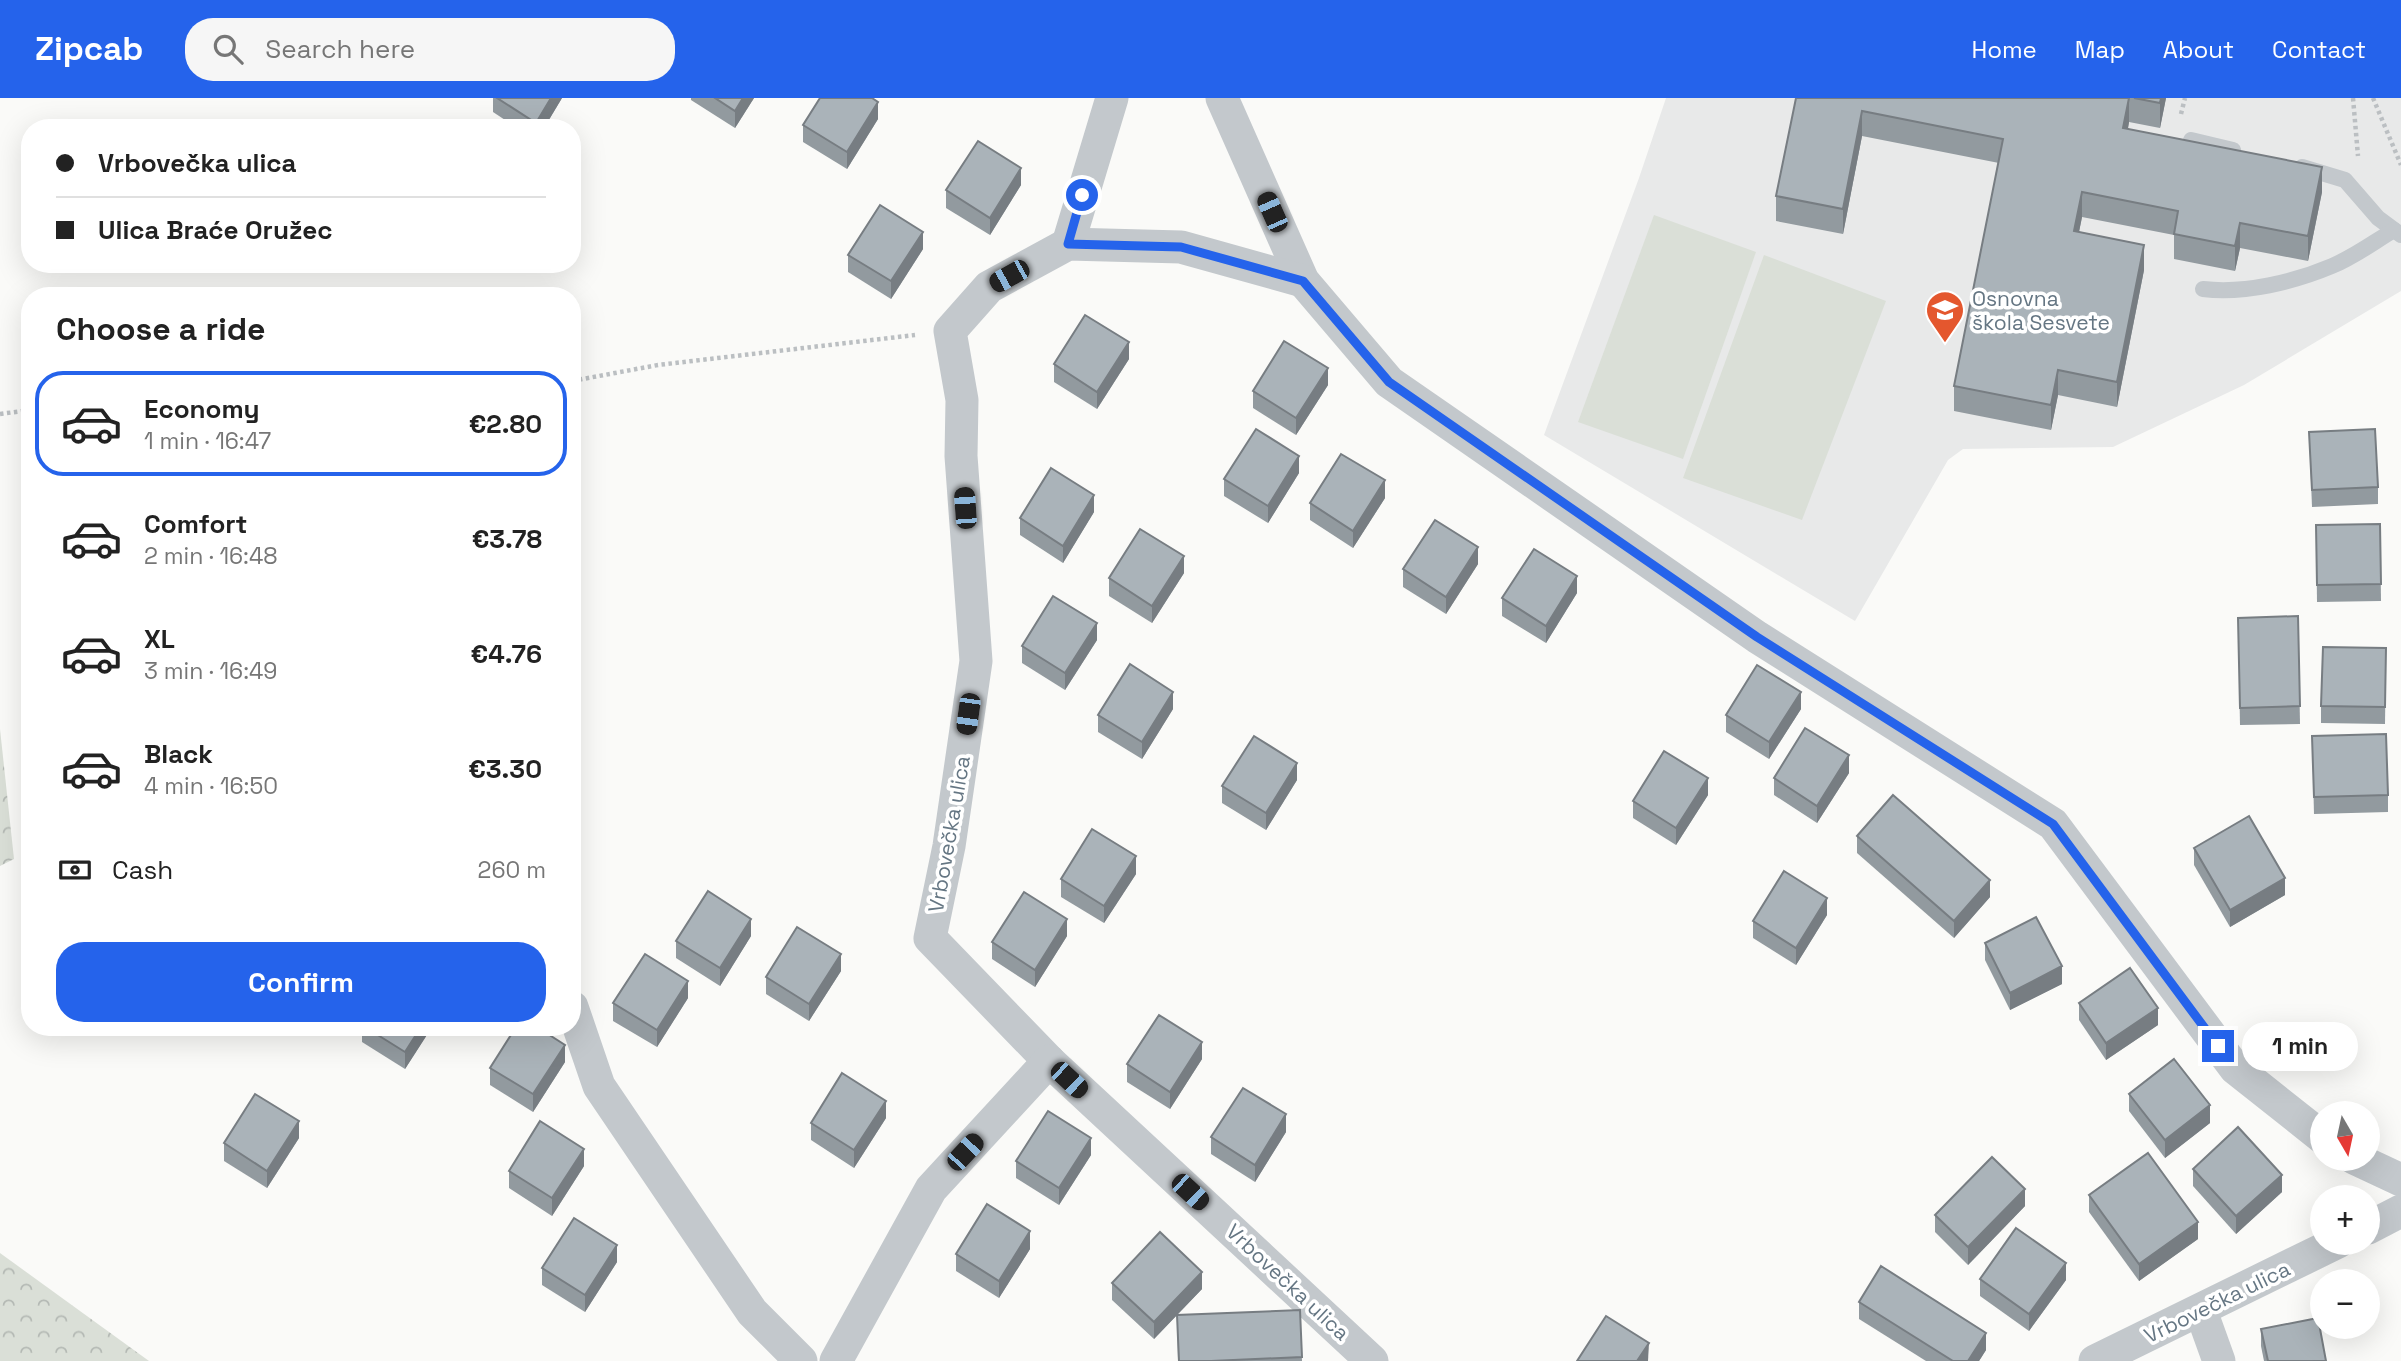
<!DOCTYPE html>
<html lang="en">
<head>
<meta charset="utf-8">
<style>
  :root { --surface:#fff; --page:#f6f6f6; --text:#222; --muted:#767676; --line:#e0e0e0; --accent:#2563eb }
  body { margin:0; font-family:"Space Grotesk",sans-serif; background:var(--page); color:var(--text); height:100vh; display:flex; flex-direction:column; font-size:26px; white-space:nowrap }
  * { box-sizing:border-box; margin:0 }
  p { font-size:23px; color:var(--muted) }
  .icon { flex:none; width:38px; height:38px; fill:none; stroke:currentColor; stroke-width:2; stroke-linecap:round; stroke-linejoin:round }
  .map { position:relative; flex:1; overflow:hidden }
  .panel { position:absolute; left:21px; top:189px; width:560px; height:749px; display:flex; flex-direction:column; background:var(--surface); border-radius:28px; box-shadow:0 7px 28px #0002 }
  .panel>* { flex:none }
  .hud { position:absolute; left:21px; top:21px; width:560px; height:154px; border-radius:28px; box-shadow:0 7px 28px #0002; display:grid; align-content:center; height:154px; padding:0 35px; background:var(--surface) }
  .needle { width:46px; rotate:171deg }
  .buttons { position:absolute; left:2310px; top:1003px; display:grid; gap:14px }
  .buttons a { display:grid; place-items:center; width:70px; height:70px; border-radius:50%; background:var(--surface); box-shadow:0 7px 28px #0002; font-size:35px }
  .end { position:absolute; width:32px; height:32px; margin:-16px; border:9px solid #2563eb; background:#fff; box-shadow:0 0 0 4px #fff }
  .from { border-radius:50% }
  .bubble { position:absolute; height:49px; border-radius:24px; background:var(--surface); box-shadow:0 7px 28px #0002; font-size:23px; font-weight:700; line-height:49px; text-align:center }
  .car { position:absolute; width:21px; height:42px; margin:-21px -10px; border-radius:9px; box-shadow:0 0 5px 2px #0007; background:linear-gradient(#222 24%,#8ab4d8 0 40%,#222 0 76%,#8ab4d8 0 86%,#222 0) }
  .hud b { display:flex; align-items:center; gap:24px; height:66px; font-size:26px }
  .hud b+b { border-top:2px solid var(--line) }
  .hud i { width:18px; height:18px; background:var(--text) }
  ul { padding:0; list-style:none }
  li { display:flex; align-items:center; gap:21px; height:105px; margin:0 14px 10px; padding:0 21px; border:4px solid transparent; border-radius:28px }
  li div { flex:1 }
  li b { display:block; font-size:26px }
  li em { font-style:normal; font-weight:700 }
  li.current { border-color:var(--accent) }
  li>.icon { width:63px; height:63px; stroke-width:1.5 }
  h2 { padding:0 35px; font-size:32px; line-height:84px }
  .pay { display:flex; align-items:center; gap:18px; height:77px; padding:0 35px; font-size:26px }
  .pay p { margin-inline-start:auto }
  .button { display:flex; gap:14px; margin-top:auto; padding:14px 35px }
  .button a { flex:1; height:80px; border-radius:28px; background:var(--accent); color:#fff; font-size:28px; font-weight:700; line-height:80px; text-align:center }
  header { display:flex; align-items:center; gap:42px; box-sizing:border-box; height:98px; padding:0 35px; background:var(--accent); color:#fff }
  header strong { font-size:33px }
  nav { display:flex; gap:38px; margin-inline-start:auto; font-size:24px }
  .search { width:490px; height:63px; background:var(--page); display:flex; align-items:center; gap:18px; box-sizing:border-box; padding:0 24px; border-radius:28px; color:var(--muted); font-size:26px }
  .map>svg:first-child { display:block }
</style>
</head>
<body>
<header>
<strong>Zipcab</strong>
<div class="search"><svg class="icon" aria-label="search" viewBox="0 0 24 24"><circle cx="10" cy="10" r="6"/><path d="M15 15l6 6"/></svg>Search here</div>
<nav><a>Home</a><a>Map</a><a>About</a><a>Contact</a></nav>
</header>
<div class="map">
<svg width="2401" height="1263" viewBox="0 0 2401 1263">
  <defs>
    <pattern id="forest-crowns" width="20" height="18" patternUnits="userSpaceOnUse" patternTransform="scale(1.75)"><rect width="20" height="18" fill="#dadfd7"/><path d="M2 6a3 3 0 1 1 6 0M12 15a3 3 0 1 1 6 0" fill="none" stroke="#b4b9b4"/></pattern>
  </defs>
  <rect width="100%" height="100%" fill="#fafaf8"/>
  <path fill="#e8e9e9" d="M1666 0H2401V193L2244 287 2113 349 1963 351 1948 362 1855 523 1544 337 1639 80Z"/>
  <g fill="#dadfd7">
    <path d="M1654 117 1756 154 1683 361 1578 324Z"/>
    <path d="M1764 157 1886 203 1802 422 1683 380Z"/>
  </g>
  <g fill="url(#forest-crowns)">
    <path d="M0 631 14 761 0 768Z"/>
    <path d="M0 1155 149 1263H0Z"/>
  </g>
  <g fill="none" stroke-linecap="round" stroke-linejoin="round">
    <g stroke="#bbbfc2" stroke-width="4.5" stroke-dasharray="3.5 3.5" stroke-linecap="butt">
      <path d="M2353 0 2358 58"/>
      <path d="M2373 0 2401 67"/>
      <path d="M2181 16 2185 0"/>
      <path d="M572 283 658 267 915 237"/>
      <path d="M0 316 30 312"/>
    </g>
    <g stroke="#c3c8cc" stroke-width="16">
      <path d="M2191 42 2233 52"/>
      <path d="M2302 69 2345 82 2378 120 2401 137"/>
      <path d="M2203 191C2245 196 2294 184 2332 168 2354 159 2374 144 2394 132"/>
    </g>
    <g stroke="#c3c8cc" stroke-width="33">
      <path d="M1222 0 1303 183 1389 284 1757 539 2053 726 2235 970 2322 1039"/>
      <path d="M1068 146 1112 0"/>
      <path d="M1303 183 1181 149 1068 146 989 189 950 233 962 302 961 358 976 563 949 748 930 840 1049 963 1372 1263"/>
      <path d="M572 909 599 988 752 1214 801 1263"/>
      <path d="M2354 1060 2401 1082"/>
      <path d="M2368 1130 2401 1113"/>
      <path d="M2201 1213 2219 1263"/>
      <path d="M836 1263 931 1091 1049 963"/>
      <path d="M2095 1263 2338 1144"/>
    </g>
  </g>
  <g fill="#929a9f">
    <path d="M493 0H562L544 30H517L493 14Z"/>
    <path d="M691 0H754L735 30 691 2Z"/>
    <path d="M1796 0H2166L2160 30 2129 24 2128 31 2322 94 2308 163 2240 150 2235 173 2174 161V137L2082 119 2079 134 2144 172 2117 309 2058 297 2051 332 1954 313V288L1999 65 1862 38 1843 136 1776 123V98Z"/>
    <path d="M878 21 847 71 803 44V27Z"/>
    <path d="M1021 87 990 137 946 110V92Z"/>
    <path d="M923 151 891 201 848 174V157Z"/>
    <path d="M1129 261 1097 311 1054 284V266Z"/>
    <path d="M1328 287 1296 337 1253 310V293Z"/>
    <path d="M2309 334 2378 389V406L2312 409Z"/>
    <path d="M1299 375 1268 425 1224 398V381Z"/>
    <path d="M1385 400 1353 450 1310 422V405Z"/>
    <path d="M1094 414 1063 465 1020 437V420Z"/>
    <path d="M2380 426 2381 503 2317 504 2316 427Z"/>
    <path d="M1478 466 1446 516 1403 489V471Z"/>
    <path d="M1184 475 1152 525 1109 498V480Z"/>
    <path d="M1577 495 1546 545 1502 518V500Z"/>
    <path d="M2298 518 2300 626 2240 627 2238 520Z"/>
    <path d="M1097 542 1065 592 1022 565V548Z"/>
    <path d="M2386 550 2385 626 2321 625V608Z"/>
    <path d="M1173 611 1142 661 1098 634V617Z"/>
    <path d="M1801 611 1769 661 1726 634V617Z"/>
    <path d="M2312 638 2388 697V714L2314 716Z"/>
    <path d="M1849 675 1817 725 1774 697V680Z"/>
    <path d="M1297 682 1266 732 1222 705V688Z"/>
    <path d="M1708 697 1676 747 1633 720V703Z"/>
    <path d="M1857 738 1990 799 1954 840 1857 755Z"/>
    <path d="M2194 750 2285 797 2230 829 2194 767Z"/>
    <path d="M1136 776 1104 825 1061 799V781Z"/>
    <path d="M1827 817 1796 867 1753 840V823Z"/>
    <path d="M751 838 720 888 676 860V843Z"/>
    <path d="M1067 838 1035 889 992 861V844Z"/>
    <path d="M1985 845 2062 886 2010 912 1985 862Z"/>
    <path d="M841 873 809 923 766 896V879Z"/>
    <path d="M688 900 657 949 613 923V905Z"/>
    <path d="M2079 905 2158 927 2106 962 2079 922Z"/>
    <path d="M362 929H432L405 971 362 944Z"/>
    <path d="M1202 961 1170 1011 1127 984V966Z"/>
    <path d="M565 964 533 1014 490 987V970Z"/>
    <path d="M2129 996 2210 1025 2165 1060 2129 1013Z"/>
    <path d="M886 1020 854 1070 811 1042V1025Z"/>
    <path d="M1286 1034 1255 1084 1211 1056V1039Z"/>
    <path d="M299 1040 267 1090 224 1063V1045Z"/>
    <path d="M1091 1057 1059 1107 1016 1080V1063Z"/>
    <path d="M584 1068 552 1118 509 1090V1073Z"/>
    <path d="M2193 1071 2282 1094 2236 1136 2193 1088Z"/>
    <path d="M2089 1097 2198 1141 2139 1183 2089 1114Z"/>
    <path d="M2025 1108 1968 1167 1935 1134V1117Z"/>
    <path d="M1030 1151 999 1200 956 1173V1156Z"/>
    <path d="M617 1164 585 1214 542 1187V1170Z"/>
    <path d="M1980 1181 2066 1182 2029 1233 1980 1198Z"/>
    <path d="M1112 1185 1202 1191 1177 1217 1300 1212 1302 1263H1178L1177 1217 1154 1241 1112 1202Z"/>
    <path d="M1859 1204 1986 1252 1979 1263H1926L1859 1221Z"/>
    <path d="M2261 1231 2326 1263H2264L2261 1248Z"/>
  </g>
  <g fill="#777d82">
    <path d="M551 0H562L544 30H536V25Z"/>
    <path d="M743 0H754L735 30V13Z"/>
    <path d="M2129 0V24L2123 55V30Z"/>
    <path d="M2161 0H2166L2160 30V5Z"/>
    <path d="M878 4V21L847 71V54Z"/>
    <path d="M1862 13V38L1843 136V111Z"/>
    <path d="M2322 69V94L2308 163V138Z"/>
    <path d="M1021 70V87L990 137V120Z"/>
    <path d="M2082 94V119L2074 158V133Z"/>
    <path d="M2240 125V150L2235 173V148Z"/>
    <path d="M923 134V151L891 201V183Z"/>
    <path d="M2144 147V172L2117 309V284Z"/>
    <path d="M1129 244V261L1097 311V294Z"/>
    <path d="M1328 270V287L1296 337V320Z"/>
    <path d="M2058 272V297L2051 332V307Z"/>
    <path d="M1299 358V375L1268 425V408Z"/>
    <path d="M1385 382V400L1353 450V433Z"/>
    <path d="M1094 397V414L1063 465V448Z"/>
    <path d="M1478 449V466L1446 516V499Z"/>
    <path d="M1184 458V475L1152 525V508Z"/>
    <path d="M1577 478V495L1546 545V528Z"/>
    <path d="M1097 525V542L1065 592V575Z"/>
    <path d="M1173 594V611L1142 661V644Z"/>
    <path d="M1801 594V611L1769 661V644Z"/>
    <path d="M1849 657V675L1817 725V708Z"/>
    <path d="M1297 665V682L1266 732V715Z"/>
    <path d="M1708 680V697L1676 747V730Z"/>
    <path d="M1136 758V776L1104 825V808Z"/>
    <path d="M2285 780V797L2230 829V812Z"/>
    <path d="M1990 782V799L1954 840V823Z"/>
    <path d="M1827 800V817L1796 867V850Z"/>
    <path d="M751 821V838L720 888V870Z"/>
    <path d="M1067 821V838L1035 889V872Z"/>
    <path d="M841 856V873L809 923V906Z"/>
    <path d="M2062 868V886L2010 912V895Z"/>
    <path d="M688 883V900L657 949V932Z"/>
    <path d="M2158 910V927L2106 962V945Z"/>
    <path d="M421 929H432L405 971V954Z"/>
    <path d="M1202 944V961L1170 1011V994Z"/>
    <path d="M565 947V964L533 1014V996Z"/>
    <path d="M886 1003V1020L854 1070V1052Z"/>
    <path d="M2210 1007V1025L2165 1060V1042Z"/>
    <path d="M1286 1016V1034L1255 1084V1067Z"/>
    <path d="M299 1023V1040L267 1090V1073Z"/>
    <path d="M1091 1040V1057L1059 1107V1090Z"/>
    <path d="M584 1051V1068L552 1118V1100Z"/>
    <path d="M2282 1077V1094L2236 1136V1118Z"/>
    <path d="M2025 1091V1108L1968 1167V1149Z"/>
    <path d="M2198 1124V1141L2139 1183V1166Z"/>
    <path d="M1030 1133V1151L999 1200V1183Z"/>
    <path d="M617 1147V1164L585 1214V1197Z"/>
    <path d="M2066 1165V1182L2029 1233V1216Z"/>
    <path d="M1202 1174V1191L1154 1241V1224Z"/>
    <path d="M1986 1235V1252L1979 1263H1968Z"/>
    <path d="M1649 1245 1648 1263H1637Z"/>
  </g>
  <g fill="#aab3b9" stroke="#777d82" stroke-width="2">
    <path d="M497 0H551L536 25Z"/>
    <path d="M715 0H743L735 13Z"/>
    <path d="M820 0H872L878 4 847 54 803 27Z"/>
    <path d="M1796 0H2129L2123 30 2322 69 2308 138 2240 125 2235 148 2174 136 2178 113 2082 94 2074 133 2144 147 2117 284 2058 272 2051 307 1954 288 2003 41 1862 13 1843 111 1776 98Z"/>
    <path d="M2134 0H2161L2160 5Z"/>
    <path d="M978 43 1021 70 990 120 946 92Z"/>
    <path d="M880 107 923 134 891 183 848 157Z"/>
    <path d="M1085 217 1129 244 1097 294 1054 266Z"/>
    <path d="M1284 243 1328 270 1296 320 1253 293Z"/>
    <path d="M1256 331 1299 358 1268 408 1224 381Z"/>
    <path d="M2375 331 2378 389 2312 392 2309 334Z"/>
    <path d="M1341 356 1385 382 1353 433 1310 405Z"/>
    <path d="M1051 370 1094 397 1063 448 1020 420Z"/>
    <path d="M1435 422 1478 449 1446 499 1403 471Z"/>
    <path d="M2380 426 2381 486 2317 487 2316 427Z"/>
    <path d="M1140 431 1184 458 1152 508 1109 480Z"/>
    <path d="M1534 451 1577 478 1546 528 1502 500Z"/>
    <path d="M1053 498 1097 525 1065 575 1022 548Z"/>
    <path d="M2298 518 2300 608 2240 610 2238 520Z"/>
    <path d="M2323 549 2386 550 2385 609 2321 608Z"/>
    <path d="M1130 566 1173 594 1142 644 1098 617Z"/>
    <path d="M1757 567 1801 594 1769 644 1726 617Z"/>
    <path d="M1805 630 1849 657 1817 708 1774 680Z"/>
    <path d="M2386 636 2388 697 2314 699 2312 638Z"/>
    <path d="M1254 638 1297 665 1266 715 1222 688Z"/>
    <path d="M1664 653 1708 680 1676 730 1633 703Z"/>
    <path d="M1893 697 1990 782 1954 823 1857 738Z"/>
    <path d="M2249 718 2285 780 2230 812 2194 750Z"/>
    <path d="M1092 731 1136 758 1104 808 1061 781Z"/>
    <path d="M1784 773 1827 800 1796 850 1753 823Z"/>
    <path d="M708 793 751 821 720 870 676 843Z"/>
    <path d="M1024 794 1067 821 1035 872 992 844Z"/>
    <path d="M2036 819 2062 868 2010 895 1985 845Z"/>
    <path d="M797 829 841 856 809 906 766 879Z"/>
    <path d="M645 856 688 883 657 932 613 905Z"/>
    <path d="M2130 870 2158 910 2106 945 2079 905Z"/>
    <path d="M1159 917 1202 944 1170 994 1127 966Z"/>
    <path d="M365 929H421L405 954Z"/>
    <path d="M516 929H537L565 947 533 996 490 970Z"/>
    <path d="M2174 961 2210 1007 2165 1042 2129 996Z"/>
    <path d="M842 975 886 1003 854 1052 811 1025Z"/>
    <path d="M1243 990 1286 1016 1255 1067 1211 1039Z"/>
    <path d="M255 996 299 1023 267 1073 224 1045Z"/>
    <path d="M1048 1013 1091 1040 1059 1090 1016 1063Z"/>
    <path d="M540 1023 584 1051 552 1100 509 1073Z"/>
    <path d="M2238 1029 2282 1077 2236 1118 2193 1071Z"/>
    <path d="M2148 1055 2198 1124 2139 1166 2089 1097Z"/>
    <path d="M1992 1059 2025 1091 1968 1149 1935 1117Z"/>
    <path d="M987 1106 1030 1133 999 1183 956 1156Z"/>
    <path d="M574 1120 617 1147 585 1197 542 1170Z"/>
    <path d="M2016 1130 2066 1165 2029 1216 1980 1181Z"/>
    <path d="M1160 1134 1202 1174 1154 1224 1112 1185Z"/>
    <path d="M1881 1168 1986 1235 1968 1263H1953L1859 1204Z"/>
    <path d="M1300 1212 1302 1259 1211 1263H1179L1177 1217Z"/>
    <path d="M1606 1218 1649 1245 1637 1263H1577Z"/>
    <path d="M2318 1220 2326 1263H2268L2261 1231Z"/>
  </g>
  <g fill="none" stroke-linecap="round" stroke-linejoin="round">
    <path stroke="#2563eb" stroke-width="9" d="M1082 97 1068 146 1181 149 1303 183 1389 284 1757 539 2053 726 2218 948"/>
  </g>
  <defs>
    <symbol id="school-pin" viewBox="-11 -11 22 30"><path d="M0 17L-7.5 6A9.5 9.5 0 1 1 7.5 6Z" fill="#e4572e" stroke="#fff"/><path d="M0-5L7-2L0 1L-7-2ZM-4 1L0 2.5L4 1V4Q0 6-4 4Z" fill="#fff"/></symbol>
  </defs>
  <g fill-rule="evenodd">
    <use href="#school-pin" x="1923" y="190" width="44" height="60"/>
  </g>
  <g text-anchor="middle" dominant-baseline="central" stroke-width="7" stroke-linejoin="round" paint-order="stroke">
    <g font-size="21" fill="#657683" stroke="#fff" text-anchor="start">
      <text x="1972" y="200">Osnovna<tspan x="1972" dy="24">škola Sesvete</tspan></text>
    </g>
    <g font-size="21" fill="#657683" stroke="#fff">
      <text transform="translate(949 736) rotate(-80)">Vrbovečka ulica</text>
      <text transform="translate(1288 1184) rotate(43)">Vrbovečka ulica</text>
      <text transform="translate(2217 1204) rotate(-26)">Vrbovečka ulica</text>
    </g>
  </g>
</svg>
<div class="buttons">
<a><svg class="needle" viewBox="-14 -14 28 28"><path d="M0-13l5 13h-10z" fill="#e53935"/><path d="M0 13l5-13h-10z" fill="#767676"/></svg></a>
<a>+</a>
<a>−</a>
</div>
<i class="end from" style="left:1082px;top:97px"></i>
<i class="end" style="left:2218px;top:948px"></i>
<div class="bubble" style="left:2242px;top:924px;width:116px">1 min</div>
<i class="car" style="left:1272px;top:114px;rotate:336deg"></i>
<i class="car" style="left:1009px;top:178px;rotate:241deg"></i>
<i class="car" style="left:965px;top:410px;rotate:356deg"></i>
<i class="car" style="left:968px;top:616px;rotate:188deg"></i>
<i class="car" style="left:1069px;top:982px;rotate:133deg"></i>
<i class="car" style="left:965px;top:1054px;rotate:43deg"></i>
<i class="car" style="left:1190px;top:1094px;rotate:133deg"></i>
<div class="hud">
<b><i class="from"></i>Vrbovečka ulica</b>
<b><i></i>Ulica Braće Oružec</b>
</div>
<section class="panel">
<h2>Choose a ride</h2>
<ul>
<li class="current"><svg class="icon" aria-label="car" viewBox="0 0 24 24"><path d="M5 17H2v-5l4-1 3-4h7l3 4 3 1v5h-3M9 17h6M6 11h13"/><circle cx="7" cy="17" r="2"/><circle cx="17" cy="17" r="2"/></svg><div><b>Economy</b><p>1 min · 16:47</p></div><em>€2.80</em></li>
<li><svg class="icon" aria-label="car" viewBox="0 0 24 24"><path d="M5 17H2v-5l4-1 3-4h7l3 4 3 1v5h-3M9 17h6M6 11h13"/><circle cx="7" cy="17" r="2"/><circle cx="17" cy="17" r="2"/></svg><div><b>Comfort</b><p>2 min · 16:48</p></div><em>€3.78</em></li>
<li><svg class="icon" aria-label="car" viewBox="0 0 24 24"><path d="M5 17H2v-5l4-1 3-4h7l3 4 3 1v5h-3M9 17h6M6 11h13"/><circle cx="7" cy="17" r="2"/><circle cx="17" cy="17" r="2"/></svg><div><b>XL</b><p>3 min · 16:49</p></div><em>€4.76</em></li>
<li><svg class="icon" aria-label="car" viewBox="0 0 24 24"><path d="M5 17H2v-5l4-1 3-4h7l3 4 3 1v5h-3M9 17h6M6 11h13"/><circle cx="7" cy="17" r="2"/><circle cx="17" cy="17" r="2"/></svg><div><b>Black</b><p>4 min · 16:50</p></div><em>€3.30</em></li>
</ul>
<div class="pay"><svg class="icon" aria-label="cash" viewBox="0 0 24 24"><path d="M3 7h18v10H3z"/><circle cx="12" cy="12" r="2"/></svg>Cash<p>260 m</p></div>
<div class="button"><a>Confirm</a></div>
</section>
</div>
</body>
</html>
